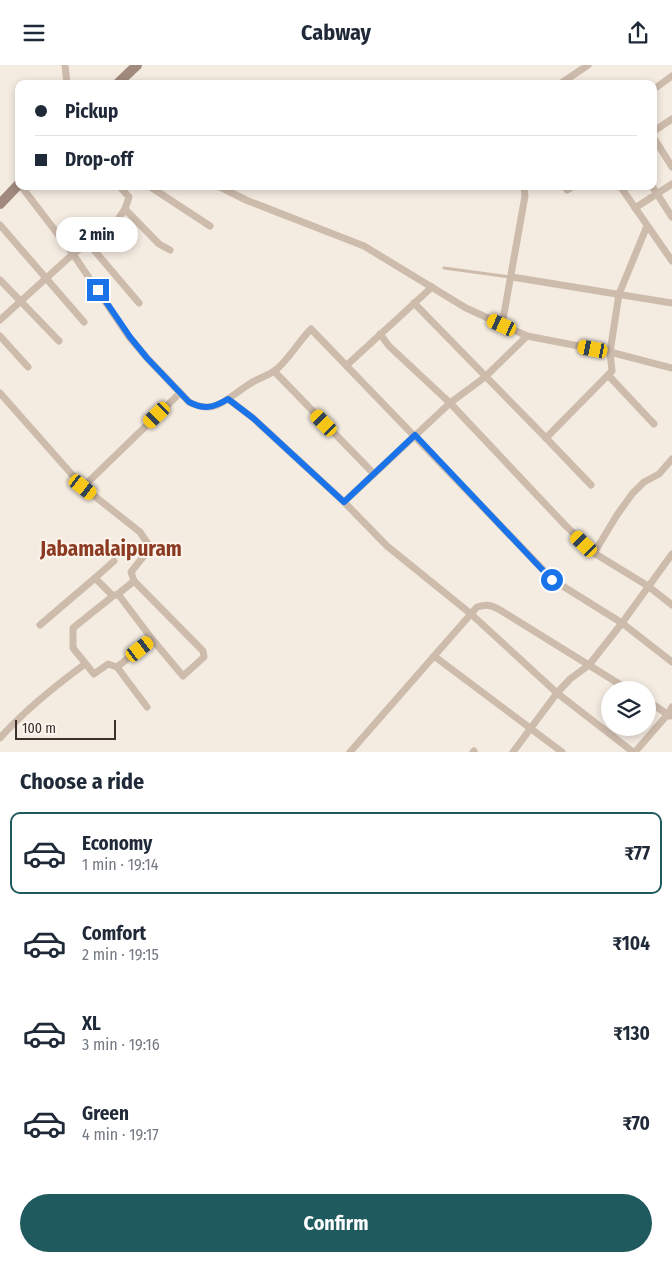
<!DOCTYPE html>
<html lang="en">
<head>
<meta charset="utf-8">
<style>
  :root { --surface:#fff; --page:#f6f6f7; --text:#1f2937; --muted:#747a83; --line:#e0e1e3; --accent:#1f5a5e }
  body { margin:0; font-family:"Fira Sans Condensed",sans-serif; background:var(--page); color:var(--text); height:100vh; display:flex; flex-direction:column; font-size:19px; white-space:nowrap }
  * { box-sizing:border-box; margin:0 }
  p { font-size:16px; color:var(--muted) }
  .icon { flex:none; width:28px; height:28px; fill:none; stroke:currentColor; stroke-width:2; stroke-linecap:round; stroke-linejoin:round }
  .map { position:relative; height:687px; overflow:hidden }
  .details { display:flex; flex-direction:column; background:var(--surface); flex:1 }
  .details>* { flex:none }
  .banner { position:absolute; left:15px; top:15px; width:642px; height:110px; border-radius:10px; box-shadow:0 2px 8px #0003; display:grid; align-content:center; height:110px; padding:0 20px; background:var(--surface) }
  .fabs { position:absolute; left:601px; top:616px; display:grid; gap:10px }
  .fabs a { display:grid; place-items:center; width:55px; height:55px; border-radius:50%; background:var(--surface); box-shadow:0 2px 8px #0003; font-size:25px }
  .scale { position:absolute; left:15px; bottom:12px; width:101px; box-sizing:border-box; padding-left:5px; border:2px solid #3b302b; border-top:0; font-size:14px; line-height:18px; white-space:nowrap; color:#3b302b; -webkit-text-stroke:4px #fbf5ee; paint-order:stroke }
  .end { position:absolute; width:22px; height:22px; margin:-11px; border:6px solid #1a73e8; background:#fff; box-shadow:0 0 0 2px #fff }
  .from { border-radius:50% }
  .bubble { position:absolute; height:35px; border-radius:18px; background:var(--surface); box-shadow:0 2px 8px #0003; font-size:16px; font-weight:700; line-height:35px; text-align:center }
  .car { position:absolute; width:15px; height:30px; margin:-15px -8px; border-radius:6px; box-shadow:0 0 4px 1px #0007; background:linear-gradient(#f5c518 24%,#345 0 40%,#f5c518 0 76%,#345 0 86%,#f5c518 0) }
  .banner b { display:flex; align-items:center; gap:18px; height:48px; font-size:19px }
  .banner b+b { border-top:1px solid var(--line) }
  .banner i { width:12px; height:12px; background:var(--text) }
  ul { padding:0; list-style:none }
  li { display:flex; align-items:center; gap:15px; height:82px; margin:0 10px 8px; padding:0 10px; border:2px solid transparent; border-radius:10px }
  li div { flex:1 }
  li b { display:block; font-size:19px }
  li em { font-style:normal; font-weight:700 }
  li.current { border-color:var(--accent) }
  li>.icon { width:45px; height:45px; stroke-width:1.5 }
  h2 { padding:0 20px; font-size:22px; line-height:60px }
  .primary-button { display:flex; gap:10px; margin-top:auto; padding:10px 20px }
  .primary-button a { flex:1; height:58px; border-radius:30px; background:var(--accent); color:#fff; font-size:20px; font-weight:700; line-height:58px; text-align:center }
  header { display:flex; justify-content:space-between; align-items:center; height:65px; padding:0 20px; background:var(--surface); font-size:22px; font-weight:700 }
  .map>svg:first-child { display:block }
</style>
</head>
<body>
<header><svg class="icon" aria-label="menu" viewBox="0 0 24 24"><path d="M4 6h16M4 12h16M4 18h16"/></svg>Cabway<svg class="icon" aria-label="share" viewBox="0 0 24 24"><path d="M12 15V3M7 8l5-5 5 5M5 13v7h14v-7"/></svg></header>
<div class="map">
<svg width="672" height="687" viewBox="0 0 672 687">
  <rect width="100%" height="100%" fill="#f4ebe1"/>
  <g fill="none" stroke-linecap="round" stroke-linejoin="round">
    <path stroke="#cdbbac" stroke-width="3" d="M444 203 510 212"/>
    <g stroke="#cdbbac" stroke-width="7">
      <path d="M65 0 67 19"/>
      <path d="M560 19 588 0"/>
      <path d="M654 24 672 11"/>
      <path d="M654 66 672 54"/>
      <path d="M654 73 672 102"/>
      <path d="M21 121 73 189 129 272 147 293 189 337C215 351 227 333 248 320 257 313 270 311 278 303 291 291 299 276 311 264L553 515 622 558 672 597"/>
      <path d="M119 121 129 132 125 144 159 179 170 185"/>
      <path d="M149 121 210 161"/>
      <path d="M218 121 246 135 364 181 466 243 527 271 610 287 672 303"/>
      <path d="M620 121 672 196"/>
      <path d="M652 121 672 152"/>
      <path d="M567 125 573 121"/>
      <path d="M635 143 672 119"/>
      <path d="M0 160 84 257"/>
      <path d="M88 178 139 238"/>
      <path d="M512 212 672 238"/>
      <path d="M0 215 59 276"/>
      <path d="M414 238 546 373 612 306 610 287 619 229 647 161"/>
      <path d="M0 255 73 189 114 160 125 144"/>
      <path d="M502 260 525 131 524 121"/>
      <path d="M380 269 389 281 450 338 565 460 594 488 648 521 672 540"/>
      <path d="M0 271 28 302"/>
      <path d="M347 300 432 222"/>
      <path d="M274 306 374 409"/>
      <path d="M608 310 654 359"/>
      <path d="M0 328 83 422 140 467 148 479 147 487 131 507 134 516 118 529"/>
      <path d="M228 334 253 353 344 437 387 481 471 549 557 628 633 687"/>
      <path d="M546 373 591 420"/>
      <path d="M83 422 180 328"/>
      <path d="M344 437 450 338 485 312 527 271"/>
      <path d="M594 488 617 450 632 429 644 417 659 409 672 394"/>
      <path d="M95 513 114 496"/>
      <path d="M113 531 73 563V583L94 609 108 599 117 602 147 642"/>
      <path d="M40 560 95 513 113 531 118 529 152 574 183 611 204 592 203 586 134 516"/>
      <path d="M434 591 562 687"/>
      <path d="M117 602 152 574"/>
      <path d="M648 636 670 651"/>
      <path d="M0 673C25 645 55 621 85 599"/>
      <path d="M350 687 477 542C487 539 491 540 500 545L629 625"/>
      <path d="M473 687 474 686"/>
      <path d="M513 687 557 628 570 614 589 600 622 558 672 489"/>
      <path d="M635 687 668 649 672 642"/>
    </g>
    <g stroke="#a18a7d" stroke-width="10">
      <path d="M117 19 137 0"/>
      <path d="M0 139 19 119"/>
    </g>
  </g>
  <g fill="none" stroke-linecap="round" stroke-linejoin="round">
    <path stroke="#1a73e8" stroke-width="6" d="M98 225 130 272 147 293 189 337C204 345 213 343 228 334L253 353 344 437 415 370 552 515"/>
  </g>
  <g text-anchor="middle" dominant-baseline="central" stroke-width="4" stroke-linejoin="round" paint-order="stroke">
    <g font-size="21" font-weight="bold" fill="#8c3b22" stroke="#fbf5ee">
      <text x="111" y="484">Jabamalaipuram</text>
    </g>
  </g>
</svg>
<div class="fabs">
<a><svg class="icon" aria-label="layers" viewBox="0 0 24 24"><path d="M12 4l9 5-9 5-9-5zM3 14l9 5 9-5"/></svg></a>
</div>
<div class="scale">100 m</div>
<i class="end from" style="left:552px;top:515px"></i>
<i class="end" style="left:98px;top:225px"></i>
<div class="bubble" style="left:56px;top:152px;width:82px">2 min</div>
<i class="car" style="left:502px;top:260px;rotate:295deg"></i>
<i class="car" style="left:593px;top:284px;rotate:281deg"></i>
<i class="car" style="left:157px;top:350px;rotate:226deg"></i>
<i class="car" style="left:324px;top:358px;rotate:316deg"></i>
<i class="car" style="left:83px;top:422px;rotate:128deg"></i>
<i class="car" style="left:584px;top:479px;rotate:314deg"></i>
<i class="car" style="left:140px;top:584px;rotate:52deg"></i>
<div class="banner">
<b><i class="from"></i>Pickup</b>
<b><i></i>Drop-off</b>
</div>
</div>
<section class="details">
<h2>Choose a ride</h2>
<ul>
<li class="current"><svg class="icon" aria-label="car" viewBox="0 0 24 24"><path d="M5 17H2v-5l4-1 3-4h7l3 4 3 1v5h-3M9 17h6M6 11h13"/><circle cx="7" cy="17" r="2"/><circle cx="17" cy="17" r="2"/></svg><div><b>Economy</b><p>1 min · 19:14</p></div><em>₹77</em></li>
<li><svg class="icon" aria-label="car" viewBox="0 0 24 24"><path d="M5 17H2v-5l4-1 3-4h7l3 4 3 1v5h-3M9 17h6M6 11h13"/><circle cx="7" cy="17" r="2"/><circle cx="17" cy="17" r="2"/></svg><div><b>Comfort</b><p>2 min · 19:15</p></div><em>₹104</em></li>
<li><svg class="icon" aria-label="car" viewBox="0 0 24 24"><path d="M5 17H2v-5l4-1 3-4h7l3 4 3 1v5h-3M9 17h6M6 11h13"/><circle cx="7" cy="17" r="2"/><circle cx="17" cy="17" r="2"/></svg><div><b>XL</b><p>3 min · 19:16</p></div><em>₹130</em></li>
<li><svg class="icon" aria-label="car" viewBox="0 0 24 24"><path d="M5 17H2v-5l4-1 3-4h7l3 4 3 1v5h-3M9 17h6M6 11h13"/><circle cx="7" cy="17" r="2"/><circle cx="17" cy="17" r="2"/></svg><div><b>Green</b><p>4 min · 19:17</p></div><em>₹70</em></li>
</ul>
<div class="primary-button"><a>Confirm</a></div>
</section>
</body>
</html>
